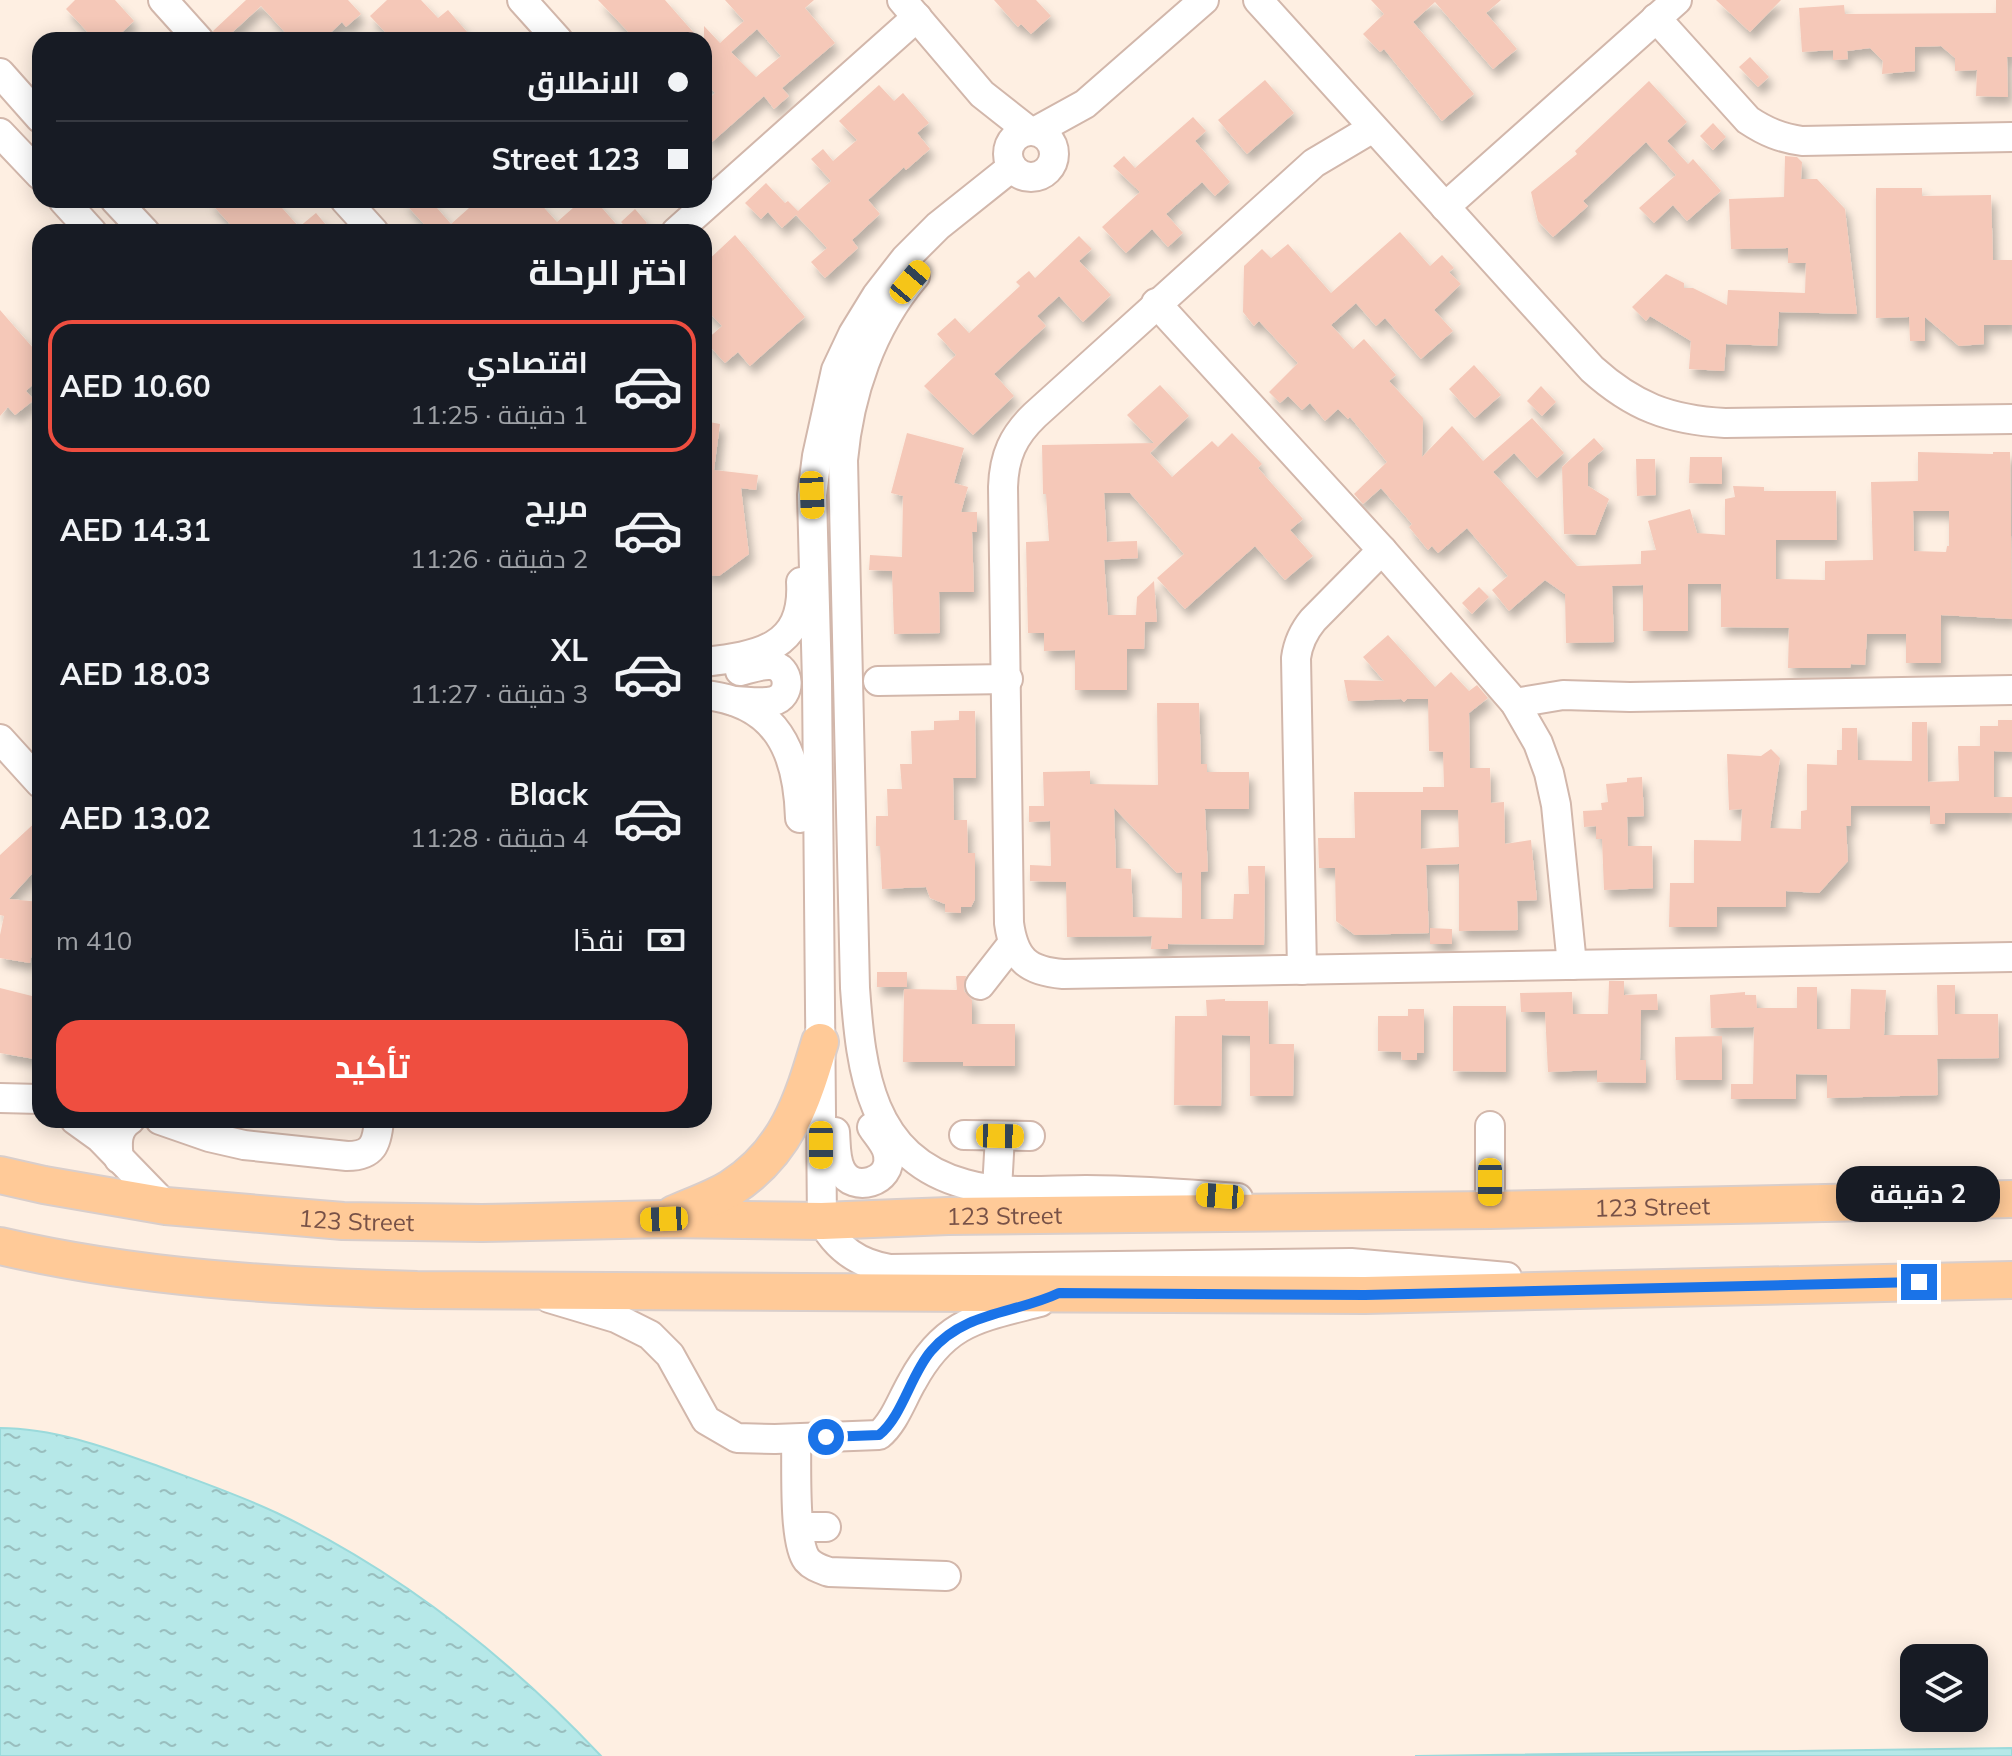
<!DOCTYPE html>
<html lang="ar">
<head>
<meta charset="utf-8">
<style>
  :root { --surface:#171b24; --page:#242831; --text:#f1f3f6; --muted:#9ea1a6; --line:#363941; --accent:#ef4e40 }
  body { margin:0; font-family:Mulish,Cairo,sans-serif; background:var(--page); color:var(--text); direction:rtl; height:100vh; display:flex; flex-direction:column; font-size:30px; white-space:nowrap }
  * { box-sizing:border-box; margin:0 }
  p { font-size:26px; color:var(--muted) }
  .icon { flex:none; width:44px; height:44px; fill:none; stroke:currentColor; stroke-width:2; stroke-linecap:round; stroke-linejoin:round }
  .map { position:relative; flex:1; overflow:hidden; direction:ltr }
  .sheet { position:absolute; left:32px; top:224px; width:680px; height:904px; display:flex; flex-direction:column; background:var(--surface); border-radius:24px; box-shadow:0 4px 20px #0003; direction:rtl }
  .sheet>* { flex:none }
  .banner { position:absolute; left:32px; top:32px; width:680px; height:176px; border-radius:24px; box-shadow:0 4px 20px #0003; direction:rtl; display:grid; align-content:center; height:176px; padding:0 24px; background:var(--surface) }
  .fabs { position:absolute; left:1900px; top:1644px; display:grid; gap:16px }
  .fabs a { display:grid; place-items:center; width:88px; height:88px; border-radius:16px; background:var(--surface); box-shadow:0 4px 20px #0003; font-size:40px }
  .end { position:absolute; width:36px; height:36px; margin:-18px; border:10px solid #1a73e8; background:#fff; box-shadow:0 0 0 4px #fff }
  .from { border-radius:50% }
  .bubble { position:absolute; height:56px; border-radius:24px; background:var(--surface); box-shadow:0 4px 20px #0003; font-size:26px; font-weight:700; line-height:56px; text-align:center; direction:rtl }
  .car { position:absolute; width:24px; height:48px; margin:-24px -12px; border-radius:10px; box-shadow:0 0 6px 2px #0007; background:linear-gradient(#f5c518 24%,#345 0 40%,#f5c518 0 76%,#345 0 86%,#f5c518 0) }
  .banner b { display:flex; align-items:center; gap:28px; height:76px; font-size:30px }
  .banner b+b { border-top:2px solid var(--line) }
  .banner i { width:20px; height:20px; background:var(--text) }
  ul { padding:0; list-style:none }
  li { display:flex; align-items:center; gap:24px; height:132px; margin:0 16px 12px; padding:0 8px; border:4px solid transparent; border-radius:24px }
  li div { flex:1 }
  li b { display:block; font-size:30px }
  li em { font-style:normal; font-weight:700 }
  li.on { border-color:var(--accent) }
  li>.icon { width:72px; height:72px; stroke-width:1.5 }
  h2 { padding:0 24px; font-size:36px; line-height:96px }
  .pay { display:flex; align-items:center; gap:20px; height:88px; padding:0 24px; font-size:30px }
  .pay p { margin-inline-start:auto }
  .cta { display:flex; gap:16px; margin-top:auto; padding:16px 24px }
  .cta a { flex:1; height:92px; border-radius:24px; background:var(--accent); color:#fff; font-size:32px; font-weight:700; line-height:92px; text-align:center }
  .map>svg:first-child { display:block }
</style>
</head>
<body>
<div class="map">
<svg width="2012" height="1756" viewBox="0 0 2012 1756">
  <defs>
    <pattern id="water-ripples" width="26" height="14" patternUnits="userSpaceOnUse" patternTransform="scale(2)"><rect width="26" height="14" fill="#b6e8e8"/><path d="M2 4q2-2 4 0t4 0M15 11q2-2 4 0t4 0" fill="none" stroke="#99bebe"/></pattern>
    <filter id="shadow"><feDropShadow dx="4.5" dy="8" stdDeviation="4" flood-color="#0004"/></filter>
  </defs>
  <rect width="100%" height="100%" fill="#feefe2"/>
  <g fill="url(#water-ripples)" stroke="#9bdadb" stroke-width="2">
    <path d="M0 1428C54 1428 108 1448 158 1466 198 1481 239 1495 277 1513 400 1572 508 1657 601 1756H0Z"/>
    <path d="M2012 1748V1756H1415Z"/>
  </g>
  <g fill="#f5c8b8" fill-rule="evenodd" filter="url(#shadow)">
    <path d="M75 0H115L134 21 114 40H95L66 9Z"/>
    <path d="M246 0H348L361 14 346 27 342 22 323 40H292L261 6 224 40H216L213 31Z"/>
    <path d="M387 0H421L438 18 448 10 474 40H376L385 32 370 16Z"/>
    <path d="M598 0H665L700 40H636Z"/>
    <path d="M725 0H814L805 8 835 43 782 88 789 96 774 109 764 96 712 142 704 133V103L715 93 704 82V26L720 43 744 21ZM757 29 781 56 756 77 731 52Z"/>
    <path d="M994 0H1036L1051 16 1031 34 1021 24 1018 27Z"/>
    <path d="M1371 0H1501L1486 13 1517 49 1493 69 1435 2 1413 22 1474 94 1442 121 1384 49 1380 52 1363 34 1384 14Z"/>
    <path d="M1716 0H1781L1750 32Z"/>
    <path d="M1996 0H2012V57H2007L2008 97 1976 96 1977 70 1955 71V58L1941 46 1915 47V71L1882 74 1883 61 1870 48 1847 51 1848 59 1833 60V50L1802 52 1799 8 1844 5 1845 14 1996 13Z"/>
    <path d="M1750 57 1769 77 1758 87 1739 67Z"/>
    <path d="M1265 80 1294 113 1247 154 1218 120Z"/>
    <path d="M1649 81 1687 122 1667 141 1688 164 1693 159 1721 191 1687 221 1673 205 1654 223 1639 208 1676 175 1646 142 1583 201 1588 206 1553 237 1538 221 1531 192 1577 154 1575 151Z"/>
    <path d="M879 85 894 101 903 93 929 123 917 133 930 149 906 170 904 167 868 200 880 214 852 240 858 248 825 278 811 262 827 248 796 215 782 228 768 212 761 219 745 203 766 183 785 203 788 201 798 211 831 181 811 159 823 149 833 161 857 140 839 121Z"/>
    <path d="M1193 117 1206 131 1195 141 1230 182 1215 196 1202 182 1166 214 1183 233 1168 247 1152 229 1126 253 1102 227 1140 192 1113 166 1124 156 1135 168Z"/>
    <path d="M1713 123 1726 137 1713 150 1700 136Z"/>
    <path d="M1785 156 1797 157 1802 162 1801 179H1817L1845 209 1857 314 1779 312 1777 346 1726 344 1724 371 1689 369 1691 341 1650 316 1646 321 1632 307 1666 274 1684 283V288H1693L1727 305 1728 290 1805 293 1806 263H1788V248L1731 249 1729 199 1784 197Z"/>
    <path d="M1876 188H1922V196L1991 195 1993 260H2012V325H1984V344L1959 346 1925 317V341H1910L1909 317 1876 318Z"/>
    <path d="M208 200H275L299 227 316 213 332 232H237Z"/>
    <path d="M402 200H430L451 224 478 200H537L557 222 582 200H595L623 232H431Z"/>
    <path d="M635 209 647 223 637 232H630L621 222Z"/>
    <path d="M1400 232 1430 266 1442 255 1454 268 1449 272 1461 284 1434 310 1453 331 1421 359 1385 318 1376 326 1356 303 1331 325 1353 349 1364 339 1396 375 1389 381 1423 418 1422 457 1452 426 1483 461 1532 418 1564 453 1537 478 1514 453 1493 472 1577 566 1641 564V551L1656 550 1648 521 1690 509 1697 533 1725 535V499L1735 497 1733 486 1764 487V491H1836L1837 540H1776V579L1825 580V561L1873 560 1871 482 1918 481V452L1993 454V452H2010L2012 619 1941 615V663H1906V634H1867L1865 665 1851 664 1850 668H1788L1789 628 1721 627V584H1688V631H1643V585L1612 586 1614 642 1566 643 1565 594 1545 580 1509 611 1492 590 1508 576 1467 528 1438 553 1432 546 1428 550 1409 527 1412 524 1381 488 1363 504 1354 494 1387 462 1350 417 1348 419 1338 409 1325 421 1310 403 1302 410 1288 396 1280 403 1269 392 1298 363 1259 321 1254 326 1243 312 1244 266 1262 249 1271 258 1288 244 1331 293ZM1913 511H1949V546H1947L1946 552 1914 551Z"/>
    <path d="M735 235 805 317 750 366 738 352 725 363 705 341 722 326 704 307V264Z"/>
    <path d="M1079 236 1092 249 1079 261 1111 295 1083 322 1059 296 1037 316 1046 326 994 374 1014 396 973 435 924 386 956 355 937 334 955 318 969 333 1020 286 1016 282 1029 271 1035 278Z"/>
    <path d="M0 310 33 348 40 342V378L26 391 34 400 15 415 8 407 0 416Z"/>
    <path d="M1474 365 1501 395 1475 418 1449 389Z"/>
    <path d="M1160 385 1189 416 1150 453 1172 477 1212 441 1218 447 1232 433 1262 464 1258 468 1303 519 1290 530 1313 556 1285 580 1255 546 1185 609 1157 578 1184 554 1130 493H1104L1107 542 1137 541 1138 558 1104 560 1108 615H1136L1137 597 1154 581 1157 622H1145L1144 649H1127V690H1075V650L1044 651V633H1028L1026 542 1049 541 1046 494H1043L1042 445 1154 443 1127 415Z"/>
    <path d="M1541 386 1556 402 1542 416 1527 401Z"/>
    <path d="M704 421 720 424 714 470 758 475 756 490 741 488 749 554 719 576 704 575Z"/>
    <path d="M907 433 964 448 954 483 968 487 961 512H977V532H972L974 592H939L940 633 894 634 892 571 869 570 870 555 902 557 903 496 891 493Z"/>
    <path d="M1594 438 1604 449 1588 463V486L1609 499 1595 535 1564 534 1562 467Z"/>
    <path d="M1690 457H1722V484L1689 483Z"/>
    <path d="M1636 459H1655L1656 495 1637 496Z"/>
    <path d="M1479 587 1489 597 1472 614 1462 603Z"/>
    <path d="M1388 635 1435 687 1451 672 1469 691 1477 685 1488 698 1469 713 1470 768H1490L1491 803 1504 802 1505 844 1531 840 1537 900 1517 901 1518 930 1459 931V864L1426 865 1429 933 1355 935 1336 921 1335 868H1319L1318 838H1355L1354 792H1423V787H1444L1443 752 1429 751 1428 699H1407L1404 702 1401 699 1348 701 1344 680 1384 681 1363 657ZM1421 810H1458L1459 847 1421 849Z"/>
    <path d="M1157 703H1199L1201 764H1207V772H1249V809H1205L1208 871 1201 872V919H1233L1234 894H1249L1248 866H1265L1264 945 1168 944V949H1151L1152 936 1067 937 1066 882 1030 881V865L1051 866 1050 821 1029 822V806H1044L1043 772 1090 771V784L1158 785ZM1114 808 1177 873 1182 872V918L1133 917 1131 869 1116 868Z"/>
    <path d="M959 711H975L976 778H953L954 820H967L968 853H975V899L971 907H961V913L945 912V904L930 898 926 887 882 889 880 846H876V816H888L887 789H902L900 764H912L911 731 934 730V721L959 720Z"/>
    <path d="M1998 720H2012V752L1994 751V797H2012V813H1945V824H1930V806H1851V826H1846L1848 861 1819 893 1786 891V907H1717V927H1669L1670 883H1694V840L1741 841 1742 809 1729 810 1727 754 1761 756 1771 749 1780 758 1770 828 1801 829V811L1807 810V764L1837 765V750H1842V728H1857L1858 760 1912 761V722H1927L1928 782 1959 781 1958 746H1980V726H1998Z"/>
    <path d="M1642 777 1644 816 1627 817 1628 846H1652L1653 888 1604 890 1602 839H1596V826L1584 827 1583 811 1602 810 1601 803 1608 802 1606 784 1627 782V778Z"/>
    <path d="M40 818V865L9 899 40 902V915L30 963 0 958V935L4 916 0 915V855Z"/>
    <path d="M1430 928 1452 929V944H1430Z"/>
    <rect x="877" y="972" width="30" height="15"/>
    <path d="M956 976H966L964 991 972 1000V1024H1015V1066H963V1062H903L904 989 957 990Z"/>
    <path d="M1609 981H1624V995L1657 994 1658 1010H1641L1640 1060H1646V1083L1597 1082V1070L1548 1072 1545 1012H1521L1520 993 1572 992 1573 1014H1608Z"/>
    <path d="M1937 985H1955V1014H1998L1999 1058 1937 1059 1938 1095 1827 1098V1075L1796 1074V1099H1731V1084H1753L1754 1027 1711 1028 1710 995 1745 992V995H1756L1757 1008H1797V987H1817V1029H1850L1851 989 1886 990 1884 1035H1938Z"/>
    <path d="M0 988 40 998V1060L0 1053Z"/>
    <path d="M1225 999V1001H1268L1269 1044H1294L1293 1096H1250V1036L1222 1035 1221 1106 1174 1105 1175 1016H1207L1206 1000Z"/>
    <path d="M1453 1006H1506V1072L1453 1071Z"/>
    <path d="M1408 1009H1424V1053H1417V1060H1402L1401 1052 1378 1051V1016H1408Z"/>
    <path d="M1722 1036V1080H1676L1675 1037Z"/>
  </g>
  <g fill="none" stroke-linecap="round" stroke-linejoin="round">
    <defs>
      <g id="minor">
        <path d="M163 0 199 40"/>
        <path d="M522 0 558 40"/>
        <path d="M902 0 982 94 1029 131"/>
        <path d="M1258 0 1592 369C1633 406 1669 420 1725 423L2012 419"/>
        <path d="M1656 18 1748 120C1766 132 1781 138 1802 141L2012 137"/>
        <path d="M0 73 40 118"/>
        <path d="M1373 128 1314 163 1035 415C1013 436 1004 456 1003 487L1009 923C1014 959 1027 971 1063 974L2012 957"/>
        <circle cx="1031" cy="154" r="23"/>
        <path d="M1036 131 1085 104 1204 0"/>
        <path d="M0 133 40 175"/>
        <path d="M1012 167 938 226 905 259 877 295 853 334 836 370 817 456 812 495 817 682 822 1221C837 1249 859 1264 890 1269L1351 1263 1507 1277"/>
        <path d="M63 200 92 232"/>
        <path d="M115 200 145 232"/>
        <path d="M345 200 374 232"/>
        <path d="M1445 207 1677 0"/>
        <path d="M676 232 917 17"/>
        <path d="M915 276C871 328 849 394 843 460L855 988C861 1071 870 1158 965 1184 1003 1195 1047 1190 1086 1190 1137 1190 1188 1194 1238 1198"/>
        <path d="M1156 303 1382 550 1515 703 1538 743 1549 773 1556 805 1572 965"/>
        <path d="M704 662C757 656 805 649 801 582"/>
        <path d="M878 681 1008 679"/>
        <path d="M704 695C777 702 798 752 800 818"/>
        <path d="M734 701C746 701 761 704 773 701 792 697 791 667 771 665 762 664 749 669 740 671"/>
        <path d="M1515 703 1563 695 1630 697 2012 690"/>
        <path d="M0 739 40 783"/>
        <path d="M1302 970 1296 658C1298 643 1303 632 1313 620L1382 550"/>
        <path d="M980 985 1012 944"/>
        <path d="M0 1098 40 1099"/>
        <path d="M75 1120 100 1138 166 1206"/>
        <path d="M160 1120 209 1137 244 1145 347 1156C373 1156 377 1144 379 1120"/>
        <path d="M1490 1126V1210"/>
        <path d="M835 1132C836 1143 835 1159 841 1170 853 1194 893 1182 888 1155 887 1145 877 1135 872 1127"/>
        <path d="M964 1135 1030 1136"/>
        <path d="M119 1159C117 1144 116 1129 130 1120"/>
        <path d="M997 1189 1000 1136"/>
        <path d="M549 1298 616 1318 650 1335 670 1355 706 1420 737 1438 775 1439 879 1435C894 1423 902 1399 912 1382 945 1321 978 1318 1040 1302"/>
        <path d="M796 1439C797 1464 793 1542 807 1560 813 1567 821 1569 829 1572L946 1576"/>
        <path d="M799 1527H826"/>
      </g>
      <g id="major">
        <path id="s1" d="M0 1175 44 1185 166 1206 343 1221 482 1223 664 1219 822 1221 948 1216 1490 1210 2012 1199"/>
        <path d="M674 1214C692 1206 713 1199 731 1188 787 1152 802 1102 820 1042"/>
        <path d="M0 1246C137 1278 276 1286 417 1290L1365 1295 2012 1280"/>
      </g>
    </defs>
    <use href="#minor" stroke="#d2b7ab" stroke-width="32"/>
    <use href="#major" stroke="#d9cecb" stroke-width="40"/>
    <use href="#minor" stroke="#fff" stroke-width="28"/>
    <use href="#major" stroke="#ffca98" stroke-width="36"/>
  </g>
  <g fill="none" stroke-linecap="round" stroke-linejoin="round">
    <path stroke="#1a73e8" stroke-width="10" d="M826 1437 879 1435C902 1417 911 1374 931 1351 965 1311 1015 1314 1059 1293L1365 1295 1919 1282"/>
  </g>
  <g text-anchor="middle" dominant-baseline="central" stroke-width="6" stroke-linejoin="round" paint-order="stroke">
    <g font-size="24" fill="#775147" stroke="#fff4ea">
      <text stroke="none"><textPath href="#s1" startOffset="1656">123 Street</textPath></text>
      <text stroke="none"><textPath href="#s1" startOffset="1008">123 Street</textPath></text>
      <text stroke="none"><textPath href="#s1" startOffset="360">123 Street</textPath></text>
    </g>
  </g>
</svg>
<div class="fabs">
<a><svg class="icon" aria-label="layers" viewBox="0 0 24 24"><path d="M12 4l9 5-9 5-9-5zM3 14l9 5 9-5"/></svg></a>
</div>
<i class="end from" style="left:826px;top:1437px"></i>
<i class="end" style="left:1919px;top:1282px"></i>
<div class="bubble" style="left:1836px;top:1166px;width:164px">2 دقيقة</div>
<i class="car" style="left:910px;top:282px;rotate:40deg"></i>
<i class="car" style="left:812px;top:495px;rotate:178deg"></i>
<i class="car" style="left:1000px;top:1136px;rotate:91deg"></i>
<i class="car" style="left:821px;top:1145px;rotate:180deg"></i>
<i class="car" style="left:1490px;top:1182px;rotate:180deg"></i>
<i class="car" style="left:1220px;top:1196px;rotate:274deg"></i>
<i class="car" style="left:664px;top:1219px;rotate:268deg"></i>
<div class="banner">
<b><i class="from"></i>الانطلاق</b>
<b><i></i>123 Street</b>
</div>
<section class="sheet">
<h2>اختر الرحلة</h2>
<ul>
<li class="on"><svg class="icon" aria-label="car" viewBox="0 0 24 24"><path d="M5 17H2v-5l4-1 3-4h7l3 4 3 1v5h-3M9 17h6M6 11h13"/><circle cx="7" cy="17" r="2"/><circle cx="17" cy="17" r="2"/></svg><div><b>اقتصادي</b><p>1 دقيقة · 11:25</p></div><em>AED 10.60</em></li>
<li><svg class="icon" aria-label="car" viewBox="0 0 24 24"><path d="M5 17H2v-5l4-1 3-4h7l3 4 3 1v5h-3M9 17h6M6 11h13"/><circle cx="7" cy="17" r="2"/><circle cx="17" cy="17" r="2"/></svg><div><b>مريح</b><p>2 دقيقة · 11:26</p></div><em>AED 14.31</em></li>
<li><svg class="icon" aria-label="car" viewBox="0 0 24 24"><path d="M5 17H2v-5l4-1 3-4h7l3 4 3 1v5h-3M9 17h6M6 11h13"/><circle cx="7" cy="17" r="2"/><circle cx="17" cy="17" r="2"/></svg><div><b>XL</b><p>3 دقيقة · 11:27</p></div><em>AED 18.03</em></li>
<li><svg class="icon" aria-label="car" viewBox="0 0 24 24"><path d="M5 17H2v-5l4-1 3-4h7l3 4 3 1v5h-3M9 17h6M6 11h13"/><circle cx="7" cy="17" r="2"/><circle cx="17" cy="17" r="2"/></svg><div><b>Black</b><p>4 دقيقة · 11:28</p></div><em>AED 13.02</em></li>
</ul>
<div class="pay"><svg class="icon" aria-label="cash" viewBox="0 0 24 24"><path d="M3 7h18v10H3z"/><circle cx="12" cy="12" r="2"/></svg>نقدًا<p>410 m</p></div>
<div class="cta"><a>تأكيد</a></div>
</section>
</div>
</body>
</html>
